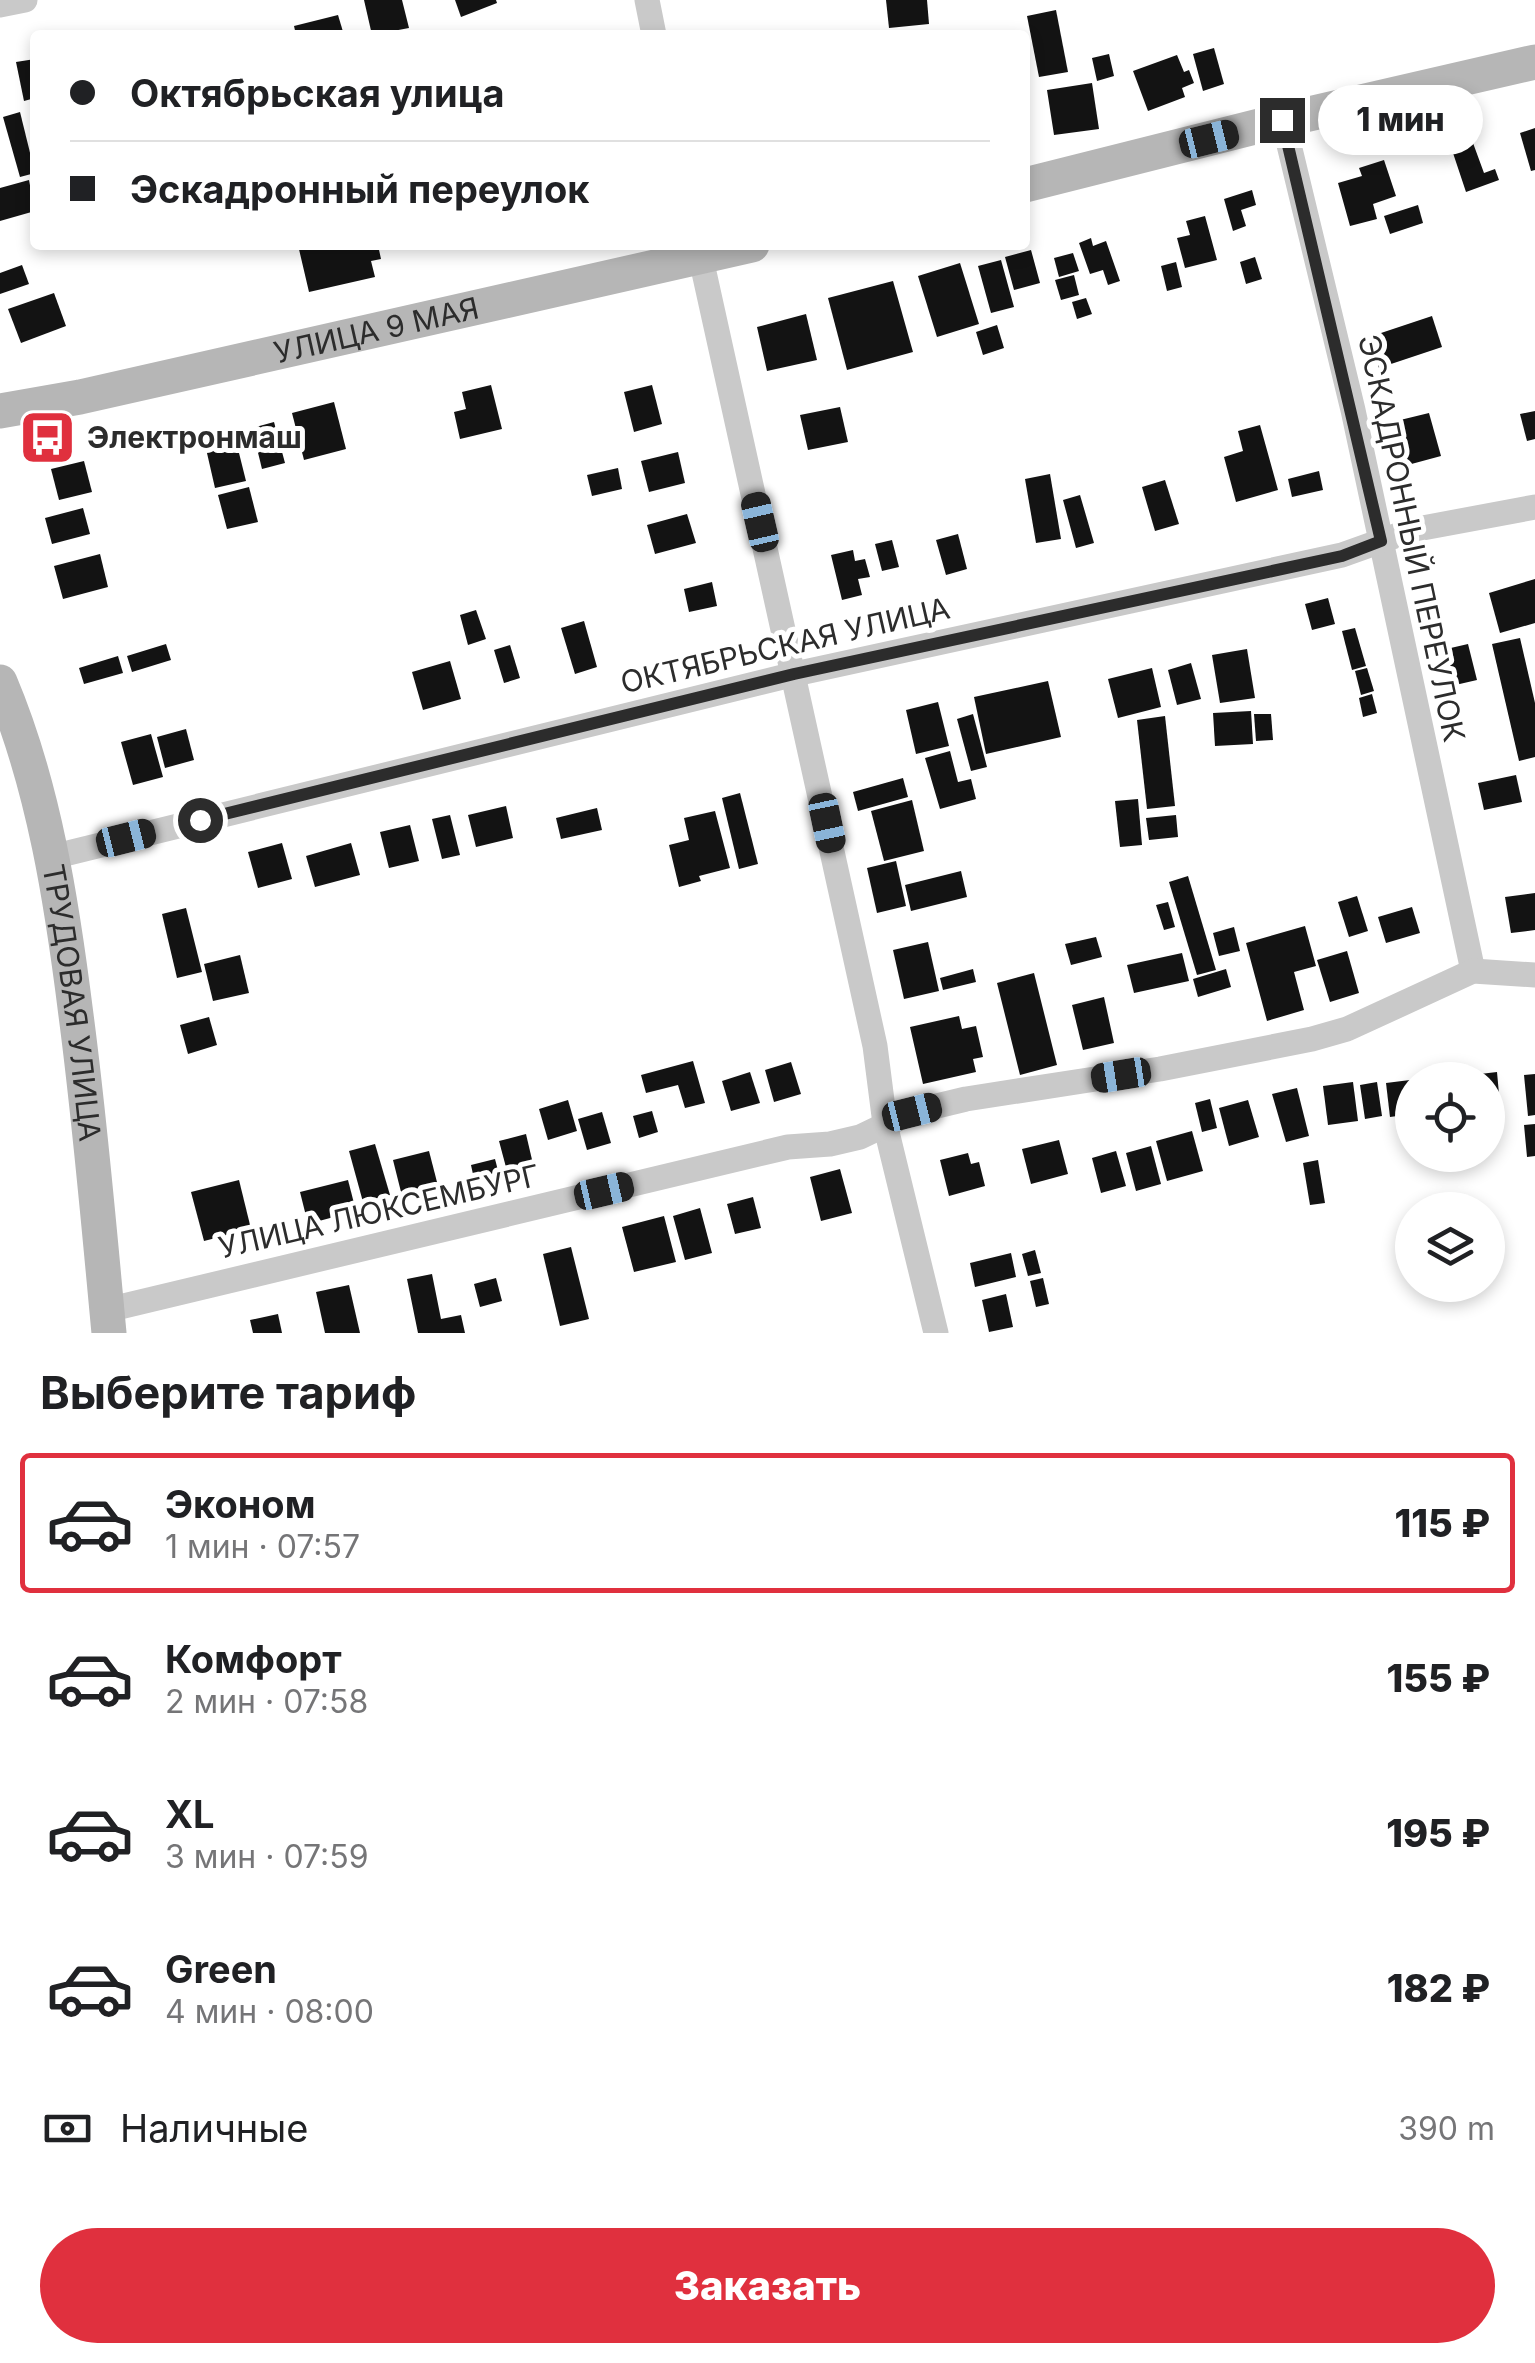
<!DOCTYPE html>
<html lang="ru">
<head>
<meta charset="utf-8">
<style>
  :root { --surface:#fff; --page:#f6f6f6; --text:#202124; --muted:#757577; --line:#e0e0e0; --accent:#e0303e }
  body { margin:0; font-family:Inter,sans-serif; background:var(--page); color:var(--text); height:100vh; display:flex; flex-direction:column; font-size:38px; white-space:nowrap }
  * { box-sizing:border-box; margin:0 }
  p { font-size:32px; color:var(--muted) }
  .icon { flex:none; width:55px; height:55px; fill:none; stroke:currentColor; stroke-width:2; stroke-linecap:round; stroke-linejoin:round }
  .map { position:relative; height:1333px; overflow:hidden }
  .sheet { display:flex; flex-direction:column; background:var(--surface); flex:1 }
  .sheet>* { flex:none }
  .top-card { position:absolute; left:30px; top:30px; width:1000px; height:220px; border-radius:10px; box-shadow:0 5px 15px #0003; display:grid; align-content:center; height:220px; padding:0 40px; background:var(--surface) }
  .buttons { position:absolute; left:1395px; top:1062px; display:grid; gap:20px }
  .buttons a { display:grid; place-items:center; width:110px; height:110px; border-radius:50%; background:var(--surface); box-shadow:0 5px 15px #0003; font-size:50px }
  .end { position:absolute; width:45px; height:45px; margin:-22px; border:12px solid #2c2c2c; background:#fff; box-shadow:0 0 0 5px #fff }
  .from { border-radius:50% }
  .bubble { position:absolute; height:70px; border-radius:35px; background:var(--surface); box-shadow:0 5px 15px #0003; font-size:32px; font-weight:800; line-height:70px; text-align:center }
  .car { position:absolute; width:30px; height:60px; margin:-30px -15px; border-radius:12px; box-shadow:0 0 8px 2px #0007; background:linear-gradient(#222 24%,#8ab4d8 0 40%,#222 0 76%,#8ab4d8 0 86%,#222 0) }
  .top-card b { display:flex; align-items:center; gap:35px; height:95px; font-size:38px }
  .top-card b+b { border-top:2px solid var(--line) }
  .top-card i { width:25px; height:25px; background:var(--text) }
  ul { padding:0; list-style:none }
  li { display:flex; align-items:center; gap:30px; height:140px; margin:0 20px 15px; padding:0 20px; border:5px solid transparent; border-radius:10px }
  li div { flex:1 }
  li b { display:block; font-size:38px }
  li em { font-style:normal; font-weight:800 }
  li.current { border-color:var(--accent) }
  li>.icon { width:90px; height:90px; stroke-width:1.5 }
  h2 { padding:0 40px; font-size:45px; line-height:120px }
  .pay { display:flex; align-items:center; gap:25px; height:110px; padding:0 40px; font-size:38px }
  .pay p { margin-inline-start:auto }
  .cta { display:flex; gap:20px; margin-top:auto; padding:20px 40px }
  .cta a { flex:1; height:115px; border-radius:60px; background:var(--accent); color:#fff; font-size:40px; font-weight:800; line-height:115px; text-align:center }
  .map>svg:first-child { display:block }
</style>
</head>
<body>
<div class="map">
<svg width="1535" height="1333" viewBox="0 0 1535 1333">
  <rect width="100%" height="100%" fill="#fff"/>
  <g fill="#131313">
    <path d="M364 0H402L409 28 372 35Z"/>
    <path d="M455 0H496L497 3 461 17Z"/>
    <path d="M886 0H927L929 24 889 28Z"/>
    <path d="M1056 10 1068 72 1039 77 1027 16Z"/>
    <path d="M338 15 344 35H296L294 26Z"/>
    <path d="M1214 48 1224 84 1203 91 1193 54Z"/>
    <path d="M1109 54 1114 76 1097 81 1092 58Z"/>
    <path d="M1177 55 1184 72 1189 70 1194 83 1182 88 1185 97 1148 111 1133 71Z"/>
    <path d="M35 59V98L24 101 16 62Z"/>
    <path d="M1092 83 1099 129 1054 135 1047 90Z"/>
    <path d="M20 112 35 173 20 177 3 117Z"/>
    <path d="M1535 128V170L1531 171 1520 133Z"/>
    <path d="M1473 143 1484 173 1495 169 1499 180 1466 192 1452 150Z"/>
    <path d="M1384 160 1396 196 1373 204 1377 219 1350 226 1338 183 1362 176 1359 168Z"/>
    <path d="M29 180 35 211 0 221V188Z"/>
    <path d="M1252 190 1256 205 1241 210 1246 226 1233 231 1224 199Z"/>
    <path d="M1418 205 1423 223 1390 234 1384 216Z"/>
    <path d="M1205 216 1217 260 1185 268 1177 238 1190 235 1186 221Z"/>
    <path d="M1091 238 1093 246 1106 241 1120 281 1108 285 1103 270 1090 274 1079 243Z"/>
    <path d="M298 245H378L381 259 371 261 375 277 309 292Z"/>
    <path d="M1031 250 1040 283 1014 290 1005 257Z"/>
    <path d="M1073 253 1079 271 1059 277 1054 258Z"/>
    <path d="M1255 257 1262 279 1246 284 1240 262Z"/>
    <path d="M1001 260 1014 307 991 313 978 266Z"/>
    <path d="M1176 262 1182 287 1167 291 1161 266Z"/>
    <path d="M960 263 979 324 937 337 918 276Z"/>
    <path d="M22 265 29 284 0 294V273Z"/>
    <path d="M1074 275 1079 295 1061 300 1055 280Z"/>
    <path d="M893 281 913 352 847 370 828 298Z"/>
    <path d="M54 293 66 326 21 343 8 309Z"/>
    <path d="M1086 298 1092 314 1077 319 1072 302Z"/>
    <path d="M806 314 817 360 767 371 757 327Z"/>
    <path d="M1432 316 1442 347 1379 368 1369 337Z"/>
    <path d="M997 325 1004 348 983 355 976 332Z"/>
    <path d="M491 385 502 429 460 439 454 412 466 409 462 392Z"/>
    <path d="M652 385 662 424 634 432 624 392Z"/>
    <path d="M334 402 346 449 304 460 292 413Z"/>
    <path d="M840 407 848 442 808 450 800 415Z"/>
    <path d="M1535 411V439L1527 441 1520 414Z"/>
    <path d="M1429 413 1441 456 1404 466 1392 422Z"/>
    <path d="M274 422 285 463 262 469 252 428Z"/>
    <path d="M1260 425 1278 490 1236 502 1224 457 1243 451 1238 431Z"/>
    <path d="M234 433 246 481 215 488 204 440Z"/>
    <path d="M678 452 685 483 649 492 641 461Z"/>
    <path d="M84 461 92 492 59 500 51 469Z"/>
    <path d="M618 468 622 489 592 496 587 475Z"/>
    <path d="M1319 471 1323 490 1292 497 1288 479Z"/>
    <path d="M1050 474 1061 539 1036 543 1025 479Z"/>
    <path d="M1165 480 1179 524 1155 531 1142 487Z"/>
    <path d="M249 487 258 522 227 529 218 495Z"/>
    <path d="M1080 495 1094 543 1076 548 1063 500Z"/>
    <path d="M83 508 90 534 52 544 45 518Z"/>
    <path d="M687 514 696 543 655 554 647 525Z"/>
    <path d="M958 534 967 569 946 575 936 540Z"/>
    <path d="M892 540 899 567 882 571 875 544Z"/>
    <path d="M853 550 855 561 865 559 870 577 858 579 862 595 842 600 831 555Z"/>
    <path d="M100 554 108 587 63 599 54 566Z"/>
    <path d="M1535 579V623L1500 633 1489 593Z"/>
    <path d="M712 582 717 606 689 612 684 589Z"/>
    <path d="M1328 598 1335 624 1312 630 1305 604Z"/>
    <path d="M476 610 486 639 468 645 460 615Z"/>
    <path d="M584 621 597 667 575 674 561 628Z"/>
    <path d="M1355 628 1366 666 1352 670 1342 631Z"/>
    <path d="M1520 638 1535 703V757L1519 761 1492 644Z"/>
    <path d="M166 644 171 660 132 672 127 656Z"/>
    <path d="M1468 644 1477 680 1451 686 1442 650Z"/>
    <path d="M510 645 520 678 504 683 494 650Z"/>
    <path d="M1247 649 1255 698 1220 703 1212 655Z"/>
    <path d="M118 656 123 673 84 684 79 668Z"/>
    <path d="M450 661 461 699 423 710 412 672Z"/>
    <path d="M1191 663 1201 699 1177 705 1168 670Z"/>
    <path d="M1152 668 1161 707 1118 718 1108 679Z"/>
    <path d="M1367 668 1374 691 1361 695 1355 671Z"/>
    <path d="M1048 681 1061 737 986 754 974 697Z"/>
    <path d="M1372 694 1377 713 1363 717 1359 698Z"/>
    <path d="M938 702 949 746 916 754 906 710Z"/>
    <path d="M1251 711 1253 744 1215 746 1213 713Z"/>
    <path d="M973 714 987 767 971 771 957 719Z"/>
    <path d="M1254 714H1271L1273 740 1256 741Z"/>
    <path d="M1165 716 1175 806 1147 809 1137 720Z"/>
    <path d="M186 729 194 760 165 768 157 737Z"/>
    <path d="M151 734 163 777 133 785 121 742Z"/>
    <path d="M950 751 958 782 971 779 976 799 940 809 925 758Z"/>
    <path d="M1516 775 1522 802 1484 810 1478 783Z"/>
    <path d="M903 778 908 797 858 811 853 792Z"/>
    <path d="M740 793 758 864 739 869 722 798Z"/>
    <path d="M1138 799 1142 845 1120 847 1115 801Z"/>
    <path d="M912 800 924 851 884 861 871 811Z"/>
    <path d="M506 806 513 838 476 847 468 815Z"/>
    <path d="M597 808 602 830 561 839 556 818Z"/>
    <path d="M715 811 730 868 699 876 701 881 679 887 669 845 689 840 684 818Z"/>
    <path d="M450 815 460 855 442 859 432 819Z"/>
    <path d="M1176 815 1178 837 1149 840 1146 818Z"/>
    <path d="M410 825 419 861 389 868 380 832Z"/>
    <path d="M282 843 292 879 258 888 248 852Z"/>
    <path d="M351 843 360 875 315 887 306 856Z"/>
    <path d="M896 861 906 906 877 913 867 868Z"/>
    <path d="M961 871 967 897 911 911 905 885Z"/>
    <path d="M1188 876 1216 970 1197 975 1169 882Z"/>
    <path d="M1535 893V930L1511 933 1505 897Z"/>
    <path d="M1357 896 1368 931 1349 937 1338 902Z"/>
    <path d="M1168 902 1175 927 1164 930 1156 905Z"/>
    <path d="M1412 907 1420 933 1386 943 1378 917Z"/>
    <path d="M186 908 202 972 177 978 162 914Z"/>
    <path d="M1305 926 1316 966 1294 972 1304 1010 1267 1021 1246 943Z"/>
    <path d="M1234 927 1240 951 1219 956 1213 933Z"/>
    <path d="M1096 937 1102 957 1071 965 1065 944Z"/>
    <path d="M928 942 939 991 904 999 893 950Z"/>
    <path d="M1347 951 1359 993 1330 1002 1317 960Z"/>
    <path d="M1182 953 1189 981 1134 993 1127 965Z"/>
    <path d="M240 955 249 993 213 1001 204 964Z"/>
    <path d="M973 969 976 982 943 990 940 978Z"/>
    <path d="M1226 969 1231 987 1198 997 1193 979Z"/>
    <path d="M1034 973 1057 1065 1020 1075 997 983Z"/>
    <path d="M1104 997 1114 1043 1083 1050 1072 1005Z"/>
    <path d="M959 1016 962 1029 976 1026 983 1057 973 1059 976 1072 923 1084 910 1027Z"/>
    <path d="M209 1017 217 1045 188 1054 180 1025Z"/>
    <path d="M693 1061 705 1103 685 1108 678 1085 646 1093 641 1075Z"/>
    <path d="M791 1062 801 1094 774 1102 765 1070Z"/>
    <path d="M750 1072 760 1103 731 1111 722 1081Z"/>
    <path d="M1497 1072 1502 1127 1488 1129V1080H1463V1076Z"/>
    <path d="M1535 1074V1115L1528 1116 1524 1075Z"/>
    <path d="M1410 1080 1412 1114 1390 1117 1386 1083Z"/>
    <path d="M1353 1082 1358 1121 1328 1125 1323 1086Z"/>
    <path d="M1377 1082 1382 1116 1365 1119 1360 1085Z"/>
    <path d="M1297 1088 1309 1136 1286 1142 1272 1094Z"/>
    <path d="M1210 1099 1217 1128 1202 1132 1195 1103Z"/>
    <path d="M568 1100 577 1131 548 1140 539 1109Z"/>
    <path d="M1248 1100 1259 1137 1229 1146 1219 1108Z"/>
    <path d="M652 1111 658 1132 639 1138 633 1116Z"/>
    <path d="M602 1112 611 1143 587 1150 578 1119Z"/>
    <path d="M1535 1124V1156L1527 1157 1524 1125Z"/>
    <path d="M1192 1131 1203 1171 1167 1181 1156 1141Z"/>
    <path d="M526 1134 533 1164 507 1171 499 1141Z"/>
    <path d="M1059 1140 1068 1174 1031 1184 1022 1149Z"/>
    <path d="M375 1144 390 1195 363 1202 349 1151Z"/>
    <path d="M1151 1146 1161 1184 1136 1191 1126 1153Z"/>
    <path d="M429 1151 438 1186 402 1196 393 1160Z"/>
    <path d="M1116 1151 1126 1186 1101 1193 1092 1158Z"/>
    <path d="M968 1153 971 1164 979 1162 985 1186 949 1196 940 1160Z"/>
    <path d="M495 1159 501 1182 476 1188 471 1165Z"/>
    <path d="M1318 1160 1325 1203 1310 1205 1303 1163Z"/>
    <path d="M840 1169 852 1213 821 1221 810 1177Z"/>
    <path d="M239 1180 251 1229 204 1241 191 1192Z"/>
    <path d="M348 1180 356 1211 308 1224 300 1192Z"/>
    <path d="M753 1197 761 1228 735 1234 727 1204Z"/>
    <path d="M700 1208 712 1253 685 1260 673 1216Z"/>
    <path d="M664 1216 676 1262 634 1272 622 1227Z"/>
    <path d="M571 1247 589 1319 560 1326 543 1254Z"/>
    <path d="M1035 1250 1041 1273 1028 1276 1022 1254Z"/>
    <path d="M1011 1253 1016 1277 975 1287 970 1263Z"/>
    <path d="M432 1274 441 1319 461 1315 465 1333H418L407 1279Z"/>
    <path d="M496 1278 502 1301 480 1307 474 1284Z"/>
    <path d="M1043 1278 1049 1304 1036 1307 1030 1281Z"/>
    <path d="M349 1285 360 1333H325L316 1292Z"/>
    <path d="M1006 1294 1013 1327 989 1332 982 1300Z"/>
    <path d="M278 1314 282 1333H253L250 1320Z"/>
  </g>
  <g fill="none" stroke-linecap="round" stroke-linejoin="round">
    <g stroke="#c9c9c9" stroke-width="25">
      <path d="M647 0 654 35"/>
      <path d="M0 5 25 0"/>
      <path d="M1283 120 1353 410 1473 971"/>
      <path d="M698 245 875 1046 885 1124 936 1333"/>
      <path d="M52 857 795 674 1342 555 1412 530 1535 507"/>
      <path d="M107 1310 788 1147 830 1144 860 1137 912 1112 966 1099 1160 1069 1312 1039 1347 1029 1473 971 1535 975"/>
    </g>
    <g stroke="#b6b6b6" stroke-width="35">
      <path d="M1025 185 1283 120 1535 62"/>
      <path id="s1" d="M0 411 80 397 752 245"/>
      <path id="s2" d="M0 682C44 786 62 903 76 1015 90 1121 99 1227 109 1333"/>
    </g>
  </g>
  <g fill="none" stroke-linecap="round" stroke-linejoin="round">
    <path stroke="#2c2c2c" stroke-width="12" d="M200 820 794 674 1342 556 1381 541 1282 120"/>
  </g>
  <defs>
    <symbol id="bus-square" viewBox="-11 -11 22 22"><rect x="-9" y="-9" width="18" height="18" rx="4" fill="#e0303e" stroke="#fff"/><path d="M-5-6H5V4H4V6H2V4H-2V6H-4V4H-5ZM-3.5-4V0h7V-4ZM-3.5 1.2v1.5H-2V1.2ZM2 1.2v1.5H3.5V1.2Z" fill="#fff"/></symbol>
  </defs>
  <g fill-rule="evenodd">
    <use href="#bus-square" x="16" y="406" width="63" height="63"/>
  </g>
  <g text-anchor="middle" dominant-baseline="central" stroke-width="10" stroke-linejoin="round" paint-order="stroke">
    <g font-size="30" fill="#2c2c2c" stroke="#fff">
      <text stroke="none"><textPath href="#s1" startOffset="385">УЛИЦА 9 МАЯ</textPath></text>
      <text transform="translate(1412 538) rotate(78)">ЭСКАДРОННЫЙ ПЕРЕУЛОК</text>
      <text transform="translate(785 645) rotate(-13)">ОКТЯБРЬСКАЯ УЛИЦА</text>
      <text stroke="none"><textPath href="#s2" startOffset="330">ТРУДОВАЯ УЛИЦА</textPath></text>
      <text transform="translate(379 1211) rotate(-13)">УЛИЦА ЛЮКСЕМБУРГ</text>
    </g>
    <g font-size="30" font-weight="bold" fill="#2c2c2c" stroke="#fff" text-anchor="start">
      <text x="87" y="437">Электронмаш</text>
    </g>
  </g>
</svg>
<div class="buttons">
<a><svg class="icon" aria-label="locate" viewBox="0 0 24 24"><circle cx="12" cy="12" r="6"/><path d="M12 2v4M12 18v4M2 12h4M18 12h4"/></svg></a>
<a><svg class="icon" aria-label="layers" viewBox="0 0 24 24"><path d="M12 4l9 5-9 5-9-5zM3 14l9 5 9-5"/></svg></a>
</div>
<i class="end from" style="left:200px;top:820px"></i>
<i class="end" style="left:1282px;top:120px"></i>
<div class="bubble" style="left:1318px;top:85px;width:165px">1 мин</div>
<i class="car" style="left:1209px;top:139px;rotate:76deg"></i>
<i class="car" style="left:760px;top:522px;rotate:347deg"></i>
<i class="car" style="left:827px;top:823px;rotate:168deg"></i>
<i class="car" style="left:126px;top:838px;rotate:76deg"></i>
<i class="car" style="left:1121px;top:1075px;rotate:261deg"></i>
<i class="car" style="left:912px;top:1112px;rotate:76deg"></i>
<i class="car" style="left:604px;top:1191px;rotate:77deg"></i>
<div class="top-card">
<b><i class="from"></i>Октябрьская улица</b>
<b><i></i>Эскадронный переулок</b>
</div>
</div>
<section class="sheet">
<h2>Выберите тариф</h2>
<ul>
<li class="current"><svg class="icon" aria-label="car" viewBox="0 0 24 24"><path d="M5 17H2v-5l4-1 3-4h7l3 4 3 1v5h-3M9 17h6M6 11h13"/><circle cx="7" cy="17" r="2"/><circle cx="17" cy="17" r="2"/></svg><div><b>Эконом</b><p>1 мин · 07:57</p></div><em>115 ₽</em></li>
<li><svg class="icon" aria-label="car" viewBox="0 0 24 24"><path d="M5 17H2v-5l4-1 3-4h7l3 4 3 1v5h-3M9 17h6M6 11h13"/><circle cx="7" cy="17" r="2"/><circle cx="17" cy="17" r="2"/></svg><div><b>Комфорт</b><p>2 мин · 07:58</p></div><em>155 ₽</em></li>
<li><svg class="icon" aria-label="car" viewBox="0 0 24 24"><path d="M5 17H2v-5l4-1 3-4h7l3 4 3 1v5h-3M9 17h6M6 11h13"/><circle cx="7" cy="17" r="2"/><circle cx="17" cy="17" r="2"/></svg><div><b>XL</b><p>3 мин · 07:59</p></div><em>195 ₽</em></li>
<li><svg class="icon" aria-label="car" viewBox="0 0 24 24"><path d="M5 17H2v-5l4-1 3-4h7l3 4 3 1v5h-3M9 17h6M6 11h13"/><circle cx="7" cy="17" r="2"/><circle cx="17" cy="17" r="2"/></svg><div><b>Green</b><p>4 мин · 08:00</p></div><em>182 ₽</em></li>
</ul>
<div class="pay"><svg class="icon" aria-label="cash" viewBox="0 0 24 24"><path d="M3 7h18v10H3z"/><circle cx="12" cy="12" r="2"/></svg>Наличные<p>390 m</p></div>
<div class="cta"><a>Заказать</a></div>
</section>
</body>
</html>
